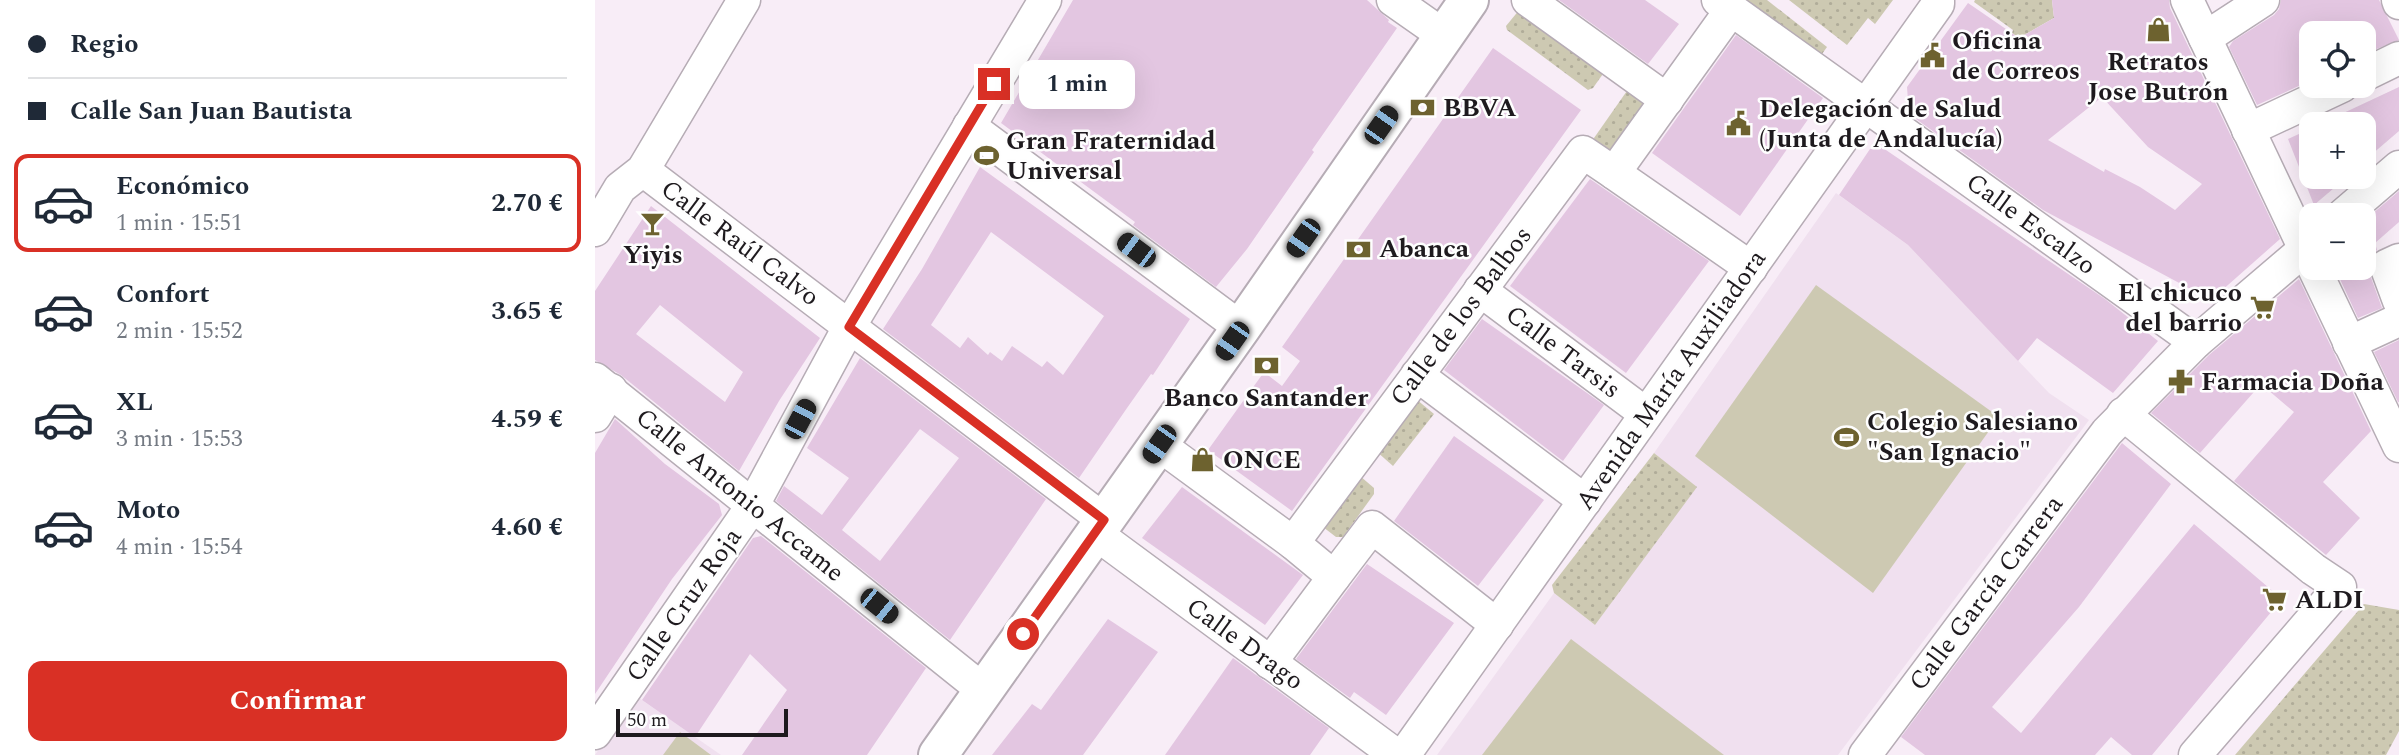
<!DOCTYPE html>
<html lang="es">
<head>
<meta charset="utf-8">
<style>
  :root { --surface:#fff; --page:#f6f6f7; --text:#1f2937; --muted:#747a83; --line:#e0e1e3; --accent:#d93025 }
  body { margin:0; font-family:Spectral,serif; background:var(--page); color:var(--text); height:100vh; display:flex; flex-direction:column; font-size:26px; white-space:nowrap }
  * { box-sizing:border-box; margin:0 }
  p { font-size:23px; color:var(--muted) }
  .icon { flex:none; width:38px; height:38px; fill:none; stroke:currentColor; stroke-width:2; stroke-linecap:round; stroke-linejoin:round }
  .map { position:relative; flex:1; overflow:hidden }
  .details { display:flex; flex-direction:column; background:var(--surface); width:595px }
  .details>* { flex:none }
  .top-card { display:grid; align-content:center; height:154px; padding:0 28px; background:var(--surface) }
  .controls { position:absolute; left:1704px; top:21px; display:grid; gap:14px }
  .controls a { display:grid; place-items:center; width:77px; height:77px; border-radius:14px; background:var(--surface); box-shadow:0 7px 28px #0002; font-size:35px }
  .scale { position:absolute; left:21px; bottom:18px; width:172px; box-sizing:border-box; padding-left:7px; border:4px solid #1e1a1e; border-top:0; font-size:19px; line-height:24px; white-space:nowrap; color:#1e1a1e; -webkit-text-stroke:5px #fefefe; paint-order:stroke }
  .end { position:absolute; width:32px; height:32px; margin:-16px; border:9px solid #d93025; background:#fff; box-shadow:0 0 0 4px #fff }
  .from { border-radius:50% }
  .bubble { position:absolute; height:49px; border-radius:14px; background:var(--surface); box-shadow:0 7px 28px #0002; font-size:23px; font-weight:700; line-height:49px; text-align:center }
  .car { position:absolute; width:21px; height:42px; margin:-21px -10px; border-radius:9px; box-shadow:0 0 5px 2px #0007; background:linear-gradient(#222 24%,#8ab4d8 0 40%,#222 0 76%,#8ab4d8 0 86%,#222 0) }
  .top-card b { display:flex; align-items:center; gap:24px; height:66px; font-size:26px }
  .top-card b+b { border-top:2px solid var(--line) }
  .top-card i { width:18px; height:18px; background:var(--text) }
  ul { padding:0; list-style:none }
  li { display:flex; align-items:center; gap:21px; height:98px; margin:0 14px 10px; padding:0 14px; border:4px solid transparent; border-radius:14px }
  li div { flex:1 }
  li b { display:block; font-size:26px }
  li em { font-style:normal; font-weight:700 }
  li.on { border-color:var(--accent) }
  li>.icon { width:63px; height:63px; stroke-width:1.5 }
  .cta { display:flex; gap:14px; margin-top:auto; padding:14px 28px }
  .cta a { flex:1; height:80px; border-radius:14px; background:var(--accent); color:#fff; font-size:28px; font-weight:700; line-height:80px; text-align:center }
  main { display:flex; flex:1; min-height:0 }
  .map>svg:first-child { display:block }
</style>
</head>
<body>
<main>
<section class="details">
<div class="top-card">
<b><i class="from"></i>Regio</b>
<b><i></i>Calle San Juan Bautista</b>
</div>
<ul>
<li class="on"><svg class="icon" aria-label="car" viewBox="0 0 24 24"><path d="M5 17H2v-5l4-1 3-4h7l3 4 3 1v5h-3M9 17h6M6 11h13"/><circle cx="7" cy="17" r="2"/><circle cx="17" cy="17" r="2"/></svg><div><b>Económico</b><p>1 min · 15:51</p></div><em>2.70 €</em></li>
<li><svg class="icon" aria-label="car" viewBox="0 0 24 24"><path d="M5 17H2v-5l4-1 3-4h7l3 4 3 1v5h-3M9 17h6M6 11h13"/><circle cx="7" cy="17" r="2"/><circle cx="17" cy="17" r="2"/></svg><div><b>Confort</b><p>2 min · 15:52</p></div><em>3.65 €</em></li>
<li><svg class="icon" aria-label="car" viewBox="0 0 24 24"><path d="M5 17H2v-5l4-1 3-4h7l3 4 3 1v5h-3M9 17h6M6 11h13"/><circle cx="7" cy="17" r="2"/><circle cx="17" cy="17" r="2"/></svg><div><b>XL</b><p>3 min · 15:53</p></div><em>4.59 €</em></li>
<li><svg class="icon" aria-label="car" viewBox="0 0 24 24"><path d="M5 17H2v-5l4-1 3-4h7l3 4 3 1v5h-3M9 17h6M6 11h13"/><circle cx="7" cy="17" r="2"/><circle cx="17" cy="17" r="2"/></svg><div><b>Moto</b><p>4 min · 15:54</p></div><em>4.60 €</em></li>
</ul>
<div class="cta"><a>Confirmar</a></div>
</section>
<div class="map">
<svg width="1804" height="755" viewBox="0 0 1804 755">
  <defs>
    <pattern id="green-dots" width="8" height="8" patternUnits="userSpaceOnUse" patternTransform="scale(1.75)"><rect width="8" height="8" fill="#cdc9b2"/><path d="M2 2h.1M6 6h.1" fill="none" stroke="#b0ac99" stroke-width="1.8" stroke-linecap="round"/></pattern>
  </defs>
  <rect width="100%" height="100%" fill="#f8edf7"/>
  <g fill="#f0e0ef">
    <path d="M1241 193 1313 245 1454 393 1494 420 1243 755H842L959 593 1000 625 1101 487 1059 453Z"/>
    <path d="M41 696 126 755H0Z"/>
  </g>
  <g fill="url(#green-dots)">
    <path d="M1138 0H1172L1232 47 1222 61Z"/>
    <path d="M1194 0H1298L1280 24 1273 18 1252 45Z"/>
    <path d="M1380 0H1457L1459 18 1424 38 1417 33 1418 30 1379 2Z"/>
    <path d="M925 9 1010 71 998 88 993 90 912 30 911 26Z"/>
    <path d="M1034 88 1054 99 1013 154 1000 142 999 138Z"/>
    <path d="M821 399 839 414 798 466 781 451Z"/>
    <path d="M1059 453 1102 487 1000 625 959 593 957 585Z"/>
    <path d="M765 476 779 488V494L748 537H741L728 527Z"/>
    <path d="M1769 604 1804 610V731L1791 755H1640Z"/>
  </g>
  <g fill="#cdc9b2">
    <path d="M1221 285 1404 417 1278 593 1100 456Z"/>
    <path d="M976 639 1129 755H887Z"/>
    <path d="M85 732 116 755H68Z"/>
  </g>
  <g fill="#e3c6e1" fill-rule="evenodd">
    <path d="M478 0H772L794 20 793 22 802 28 717 150 719 152 652 249 621 287 538 225 540 222 406 123Z"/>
    <path d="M964 0H1050L1084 24 1053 64Z"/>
    <path d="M1457 0H1574L1575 8 1685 239 1616 300 1448 210 1314 114 1312 87 1373 3 1424 38 1459 18ZM1507 97 1553 147 1607 184 1580 210 1545 187 1510 169 1509 172 1453 140Z"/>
    <path d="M1686 0H1784L1804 40 1769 54V33H1717V80L1662 105 1634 47 1638 41 1679 15 1684 9Z"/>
    <path d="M1141 35 1228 98 1145 216 1057 153Z"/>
    <path d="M898 48 986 110 697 511 613 450 669 372 687 386 705 361 687 347Z"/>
    <path d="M1804 87V131L1769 161V124H1725Z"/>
    <path d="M1717 128V177H1752L1719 205 1693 139Z"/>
    <path d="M1288 148 1510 299 1563 341 1518 393 1442 338 1423 361 1313 245 1244 195 1275 149Z"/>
    <path d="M385 167 595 319 558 375 556 374 532 408 484 478 288 329 327 269ZM396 232 509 316 468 375 452 361 447 367 417 346 407 361 395 352 393 355 373 337 365 348 336 325Z"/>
    <path d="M995 179 1114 261 1031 373 915 286Z"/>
    <path d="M1804 191V222L1780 243 1782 250 1776 256 1773 263 1774 272 1787 308 1763 318 1744 277 1748 275 1745 268H1769V221Z"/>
    <path d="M56 206 225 338 184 401 144 471 26 375 0 360V291ZM65 305 148 372 130 402 41 334Z"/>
    <path d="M1704 279 1776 431 1728 482 1765 518 1731 555 1639 481 1699 412 1666 384 1605 453 1556 413 1614 355Z"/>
    <path d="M887 319 1009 405 968 461 849 370Z"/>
    <path d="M1804 340V402H1803L1779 352Z"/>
    <path d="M265 358 451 499 355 640 181 501 189 486 227 515 254 478 212 448ZM325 429 364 458 285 561 247 530Z"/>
    <path d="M20 419 70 464 124 504 127 515 77 579 0 694V453Z"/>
    <path d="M859 436 949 500 883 586 799 521Z"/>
    <path d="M1527 443 1576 484 1484 607 1397 707 1426 733 1599 524 1687 599 1557 755H1537L1516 737 1500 755H1330L1306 737Z"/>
    <path d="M587 487 708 575 670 625 547 538Z"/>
    <path d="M166 536 331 668 272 755H147L192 690 155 654 100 737 47 700 158 538Z"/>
    <path d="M772 564 859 623 791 715 759 692 755 698 701 659Z"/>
    <path d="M513 619 563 652 488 755H397L437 704 446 710Z"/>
    <path d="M638 658 734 728 715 755H570Z"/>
  </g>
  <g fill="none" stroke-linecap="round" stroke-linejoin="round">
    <defs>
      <g id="minor">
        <path d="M798 0 848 35"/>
        <path d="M933 0 1072 100"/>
        <path d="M1123 0 1601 342"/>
        <path d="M1592 0 1717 264"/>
        <path d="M1803 0 1804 3"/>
        <path d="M1610 38 1668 0"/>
        <path d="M1769 75 1804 58"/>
        <path d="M374 126 646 328"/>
        <path d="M1653 130 1747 86"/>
        <path d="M48 170 509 520"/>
        <path d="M1019 173 1156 268"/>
        <path d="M1748 215 1804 167"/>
        <path d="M0 230 25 188 48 170 149 0"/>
        <path d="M1804 260 1791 266 1804 301"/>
        <path d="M1719 268 1804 446"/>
        <path d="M885 290 1051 414"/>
        <path d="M1754 343 1804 320"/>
        <path d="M822 375 990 501"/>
        <path d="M0 379 388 690"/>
        <path d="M1528 414 1718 569 1745 587 1600 755"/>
        <path d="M0 416 16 390"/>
        <path d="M563 444 698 543"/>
        <path d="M500 533 801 755"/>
        <path d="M739 577 777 527 902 625"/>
        <path d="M675 663 739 577 698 543 988 152 1019 173 1136 10"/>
        <path d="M0 733 158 505 254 327 450 0"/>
        <path d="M809 755 1343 4V0"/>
        <path d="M1270 755 1512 432 1601 342 1717 243"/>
      </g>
      <path id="major" d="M343 755 646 328 874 0"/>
    </defs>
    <use href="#minor" stroke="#b6acb5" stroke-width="35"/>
    <use href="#major" stroke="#b6acb5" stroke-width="42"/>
    <use href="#minor" stroke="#fff" stroke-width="32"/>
    <use href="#major" stroke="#fff" stroke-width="38"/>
  </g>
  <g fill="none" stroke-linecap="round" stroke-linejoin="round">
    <path stroke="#d93025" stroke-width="9" d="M399 84 254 327 509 520 428 634"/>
  </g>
  <defs>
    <symbol id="shop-bare" viewBox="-9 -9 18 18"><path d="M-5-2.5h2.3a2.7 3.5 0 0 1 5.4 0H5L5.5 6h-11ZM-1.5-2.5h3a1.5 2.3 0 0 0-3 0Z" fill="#6d622f" stroke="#fefefe" stroke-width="2.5" paint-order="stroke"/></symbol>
    <symbol id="civic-bare" viewBox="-9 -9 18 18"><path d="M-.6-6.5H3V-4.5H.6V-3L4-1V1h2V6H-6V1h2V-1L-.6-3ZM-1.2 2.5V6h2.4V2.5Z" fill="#6d622f" stroke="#fefefe" stroke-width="2.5" paint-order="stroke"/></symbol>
    <symbol id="bank-bare" viewBox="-9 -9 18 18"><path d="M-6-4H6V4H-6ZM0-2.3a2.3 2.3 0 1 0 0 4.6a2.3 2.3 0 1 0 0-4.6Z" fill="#6d622f" stroke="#fefefe" stroke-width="2.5" paint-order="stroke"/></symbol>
    <symbol id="stadium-bare" viewBox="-9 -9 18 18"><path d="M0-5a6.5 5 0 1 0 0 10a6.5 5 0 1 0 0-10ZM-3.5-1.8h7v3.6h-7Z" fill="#6d622f" stroke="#fefefe" stroke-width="2.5" paint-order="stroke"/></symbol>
    <symbol id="bar-bare" viewBox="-9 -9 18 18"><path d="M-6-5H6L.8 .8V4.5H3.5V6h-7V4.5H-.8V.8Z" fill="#6d622f" stroke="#fefefe" stroke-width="2.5" paint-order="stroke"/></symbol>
    <symbol id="supermarket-bare" viewBox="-9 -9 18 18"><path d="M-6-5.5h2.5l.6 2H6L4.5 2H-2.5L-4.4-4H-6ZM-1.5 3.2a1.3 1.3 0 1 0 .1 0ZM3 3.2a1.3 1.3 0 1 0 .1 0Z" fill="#6d622f" stroke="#fefefe" stroke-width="2.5" paint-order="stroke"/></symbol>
    <symbol id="pharmacy-bare" viewBox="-9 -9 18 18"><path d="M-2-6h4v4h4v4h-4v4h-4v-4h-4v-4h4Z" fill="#6d622f" stroke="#fefefe" stroke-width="2.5" paint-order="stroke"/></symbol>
  </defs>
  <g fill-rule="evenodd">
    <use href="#shop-bare" x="1546" y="12" width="35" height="35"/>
    <use href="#civic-bare" x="1320" y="38" width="35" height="35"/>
    <use href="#bank-bare" x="810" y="90" width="35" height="35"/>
    <use href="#civic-bare" x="1126" y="106" width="35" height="35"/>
    <use href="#stadium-bare" x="374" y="138" width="35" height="35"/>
    <use href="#bar-bare" x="40" y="206" width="35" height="35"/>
    <use href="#bank-bare" x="746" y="232" width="35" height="35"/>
    <use href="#supermarket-bare" x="1650" y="290" width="35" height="35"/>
    <use href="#bank-bare" x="654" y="348" width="35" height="35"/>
    <use href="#pharmacy-bare" x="1568" y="364" width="35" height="35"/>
    <use href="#stadium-bare" x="1234" y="420" width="35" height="35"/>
    <use href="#shop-bare" x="590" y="442" width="35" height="35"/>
    <use href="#supermarket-bare" x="1662" y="582" width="35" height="35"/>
  </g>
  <g text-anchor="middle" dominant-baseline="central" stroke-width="5" stroke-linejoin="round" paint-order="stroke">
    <g font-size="26" font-weight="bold" fill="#1e1a1e" stroke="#fefefe" text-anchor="start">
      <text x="1357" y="41">Oficina<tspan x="1357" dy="30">de Correos</tspan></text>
      <text x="1563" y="62" text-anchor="middle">Retratos<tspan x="1563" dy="30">Jose Butrón</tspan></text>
      <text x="848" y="108">BBVA</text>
      <text x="1164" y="109">Delegación de Salud<tspan x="1164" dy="30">(Junta de Andalucía)</tspan></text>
      <text x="411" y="141">Gran Fraternidad<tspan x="411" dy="30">Universal</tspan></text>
      <text x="784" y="249">Abanca</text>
      <text x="58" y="255" text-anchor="middle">Yiyis</text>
      <text x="1647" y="293" text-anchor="end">El chicuco<tspan x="1647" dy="30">del barrio</tspan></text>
      <text x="1606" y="382">Farmacia Doña</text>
      <text x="671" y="398" text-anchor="middle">Banco Santander</text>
      <text x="1272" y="422">Colegio Salesiano<tspan x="1272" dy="30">"San Ignacio"</tspan></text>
      <text x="628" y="460">ONCE</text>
      <text x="1700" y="600">ALDI</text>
    </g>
    <g font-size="26" fill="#1e1a1e" stroke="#fefefe">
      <text transform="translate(1436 224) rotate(36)">Calle Escalzo</text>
      <text transform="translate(145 243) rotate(37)">Calle Raúl Calvo</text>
      <text transform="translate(866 316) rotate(-53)">Calle de los Balbos</text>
      <text transform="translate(968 352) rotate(37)">Calle Tarsis</text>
      <text transform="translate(1076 380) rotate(-55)">Avenida María Auxiliadora</text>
      <text transform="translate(145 495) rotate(39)">Calle Antonio Accame</text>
      <text transform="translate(1391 593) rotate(-53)">Calle García Carrera</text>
      <text transform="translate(89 605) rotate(-55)">Calle Cruz Roja</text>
      <text transform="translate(650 644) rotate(36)">Calle Drago</text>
    </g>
  </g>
</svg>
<div class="controls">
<a><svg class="icon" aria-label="locate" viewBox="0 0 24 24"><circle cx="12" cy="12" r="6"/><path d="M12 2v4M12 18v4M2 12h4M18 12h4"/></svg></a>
<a>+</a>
<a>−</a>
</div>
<div class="scale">50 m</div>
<i class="end from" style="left:428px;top:634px"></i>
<i class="end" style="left:399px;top:84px"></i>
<div class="bubble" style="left:424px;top:60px;width:116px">1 min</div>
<i class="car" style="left:786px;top:125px;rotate:35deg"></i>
<i class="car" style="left:708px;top:238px;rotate:215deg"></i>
<i class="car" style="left:541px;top:250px;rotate:307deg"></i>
<i class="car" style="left:637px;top:341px;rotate:215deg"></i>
<i class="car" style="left:205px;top:419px;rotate:28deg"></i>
<i class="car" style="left:564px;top:444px;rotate:215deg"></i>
<i class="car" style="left:284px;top:606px;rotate:129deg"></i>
</div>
</main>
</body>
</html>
